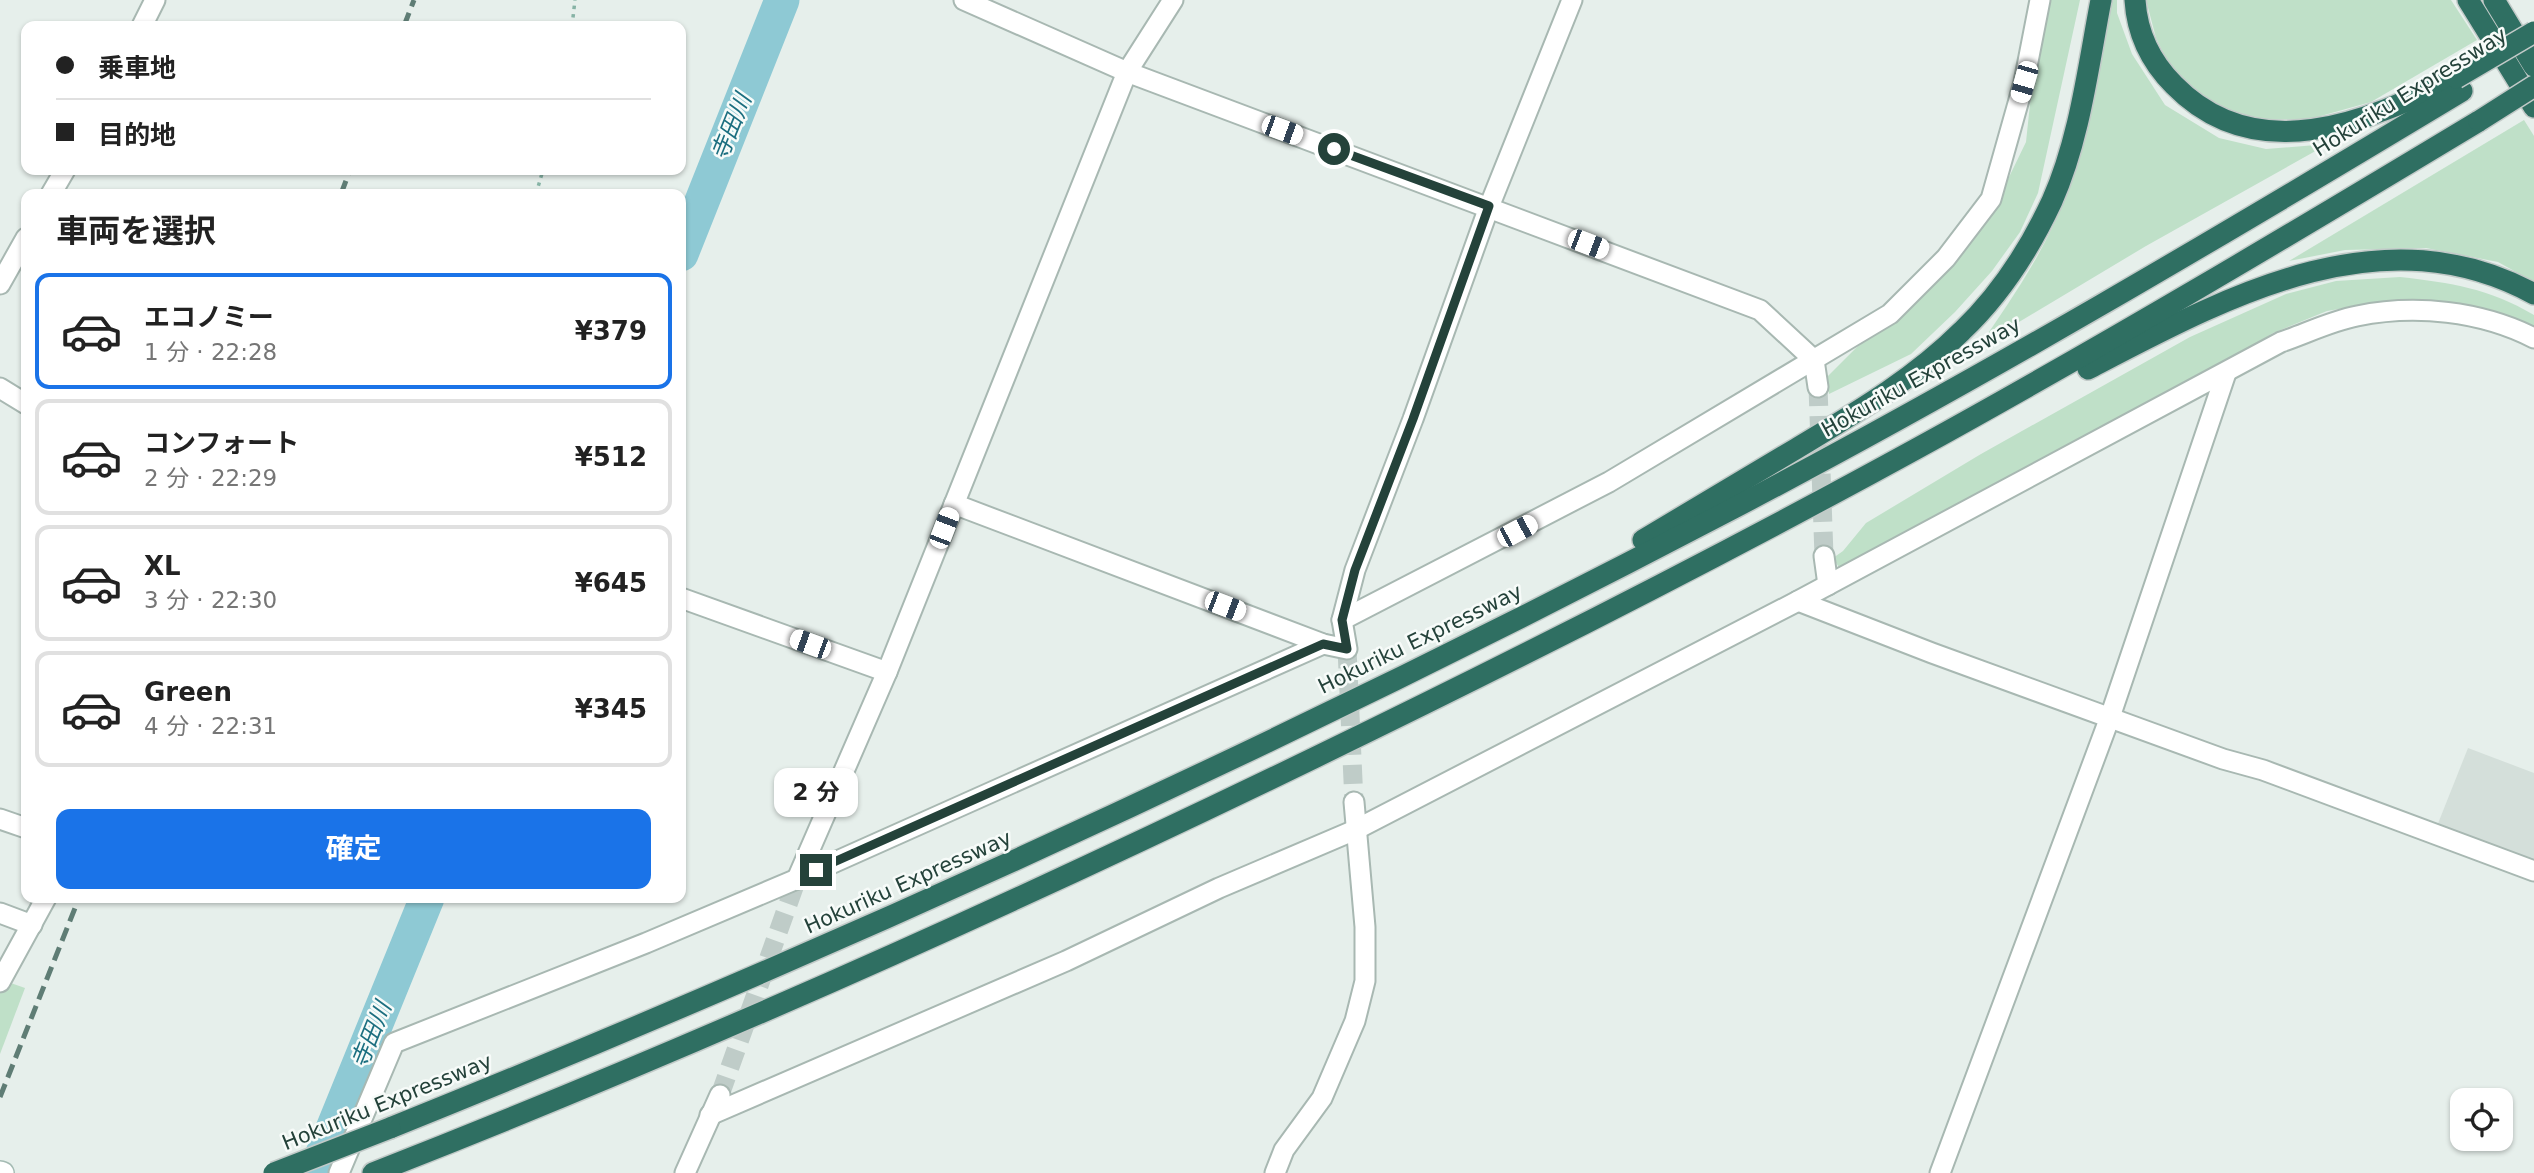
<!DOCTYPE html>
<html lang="ja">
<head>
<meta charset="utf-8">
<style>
  :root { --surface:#fff; --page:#f2f2f2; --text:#222; --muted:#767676; --line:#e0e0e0; --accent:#1a73e8 }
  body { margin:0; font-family:"DejaVu Sans","Noto Sans JP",sans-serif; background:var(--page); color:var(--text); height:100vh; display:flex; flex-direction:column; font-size:26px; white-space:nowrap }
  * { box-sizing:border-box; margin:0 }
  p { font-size:23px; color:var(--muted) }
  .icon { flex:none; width:38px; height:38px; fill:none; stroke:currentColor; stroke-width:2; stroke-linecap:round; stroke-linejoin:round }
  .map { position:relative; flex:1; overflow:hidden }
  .panel { position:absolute; left:21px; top:189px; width:665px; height:714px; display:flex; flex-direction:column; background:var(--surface); border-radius:14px; box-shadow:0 2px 5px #0004 }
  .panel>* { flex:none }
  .hud { position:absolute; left:21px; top:21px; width:665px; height:154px; border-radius:14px; box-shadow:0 2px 5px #0004; display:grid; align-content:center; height:154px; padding:0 35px; background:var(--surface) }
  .tools { position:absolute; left:2450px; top:1088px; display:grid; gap:14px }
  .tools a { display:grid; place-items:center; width:63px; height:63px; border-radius:14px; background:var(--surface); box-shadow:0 2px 5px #0004; font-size:35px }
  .end { position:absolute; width:32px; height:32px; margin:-16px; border:9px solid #24423a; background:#fff; box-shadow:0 0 0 4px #fff }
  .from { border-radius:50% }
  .bubble { position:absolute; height:49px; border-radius:14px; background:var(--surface); box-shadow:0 2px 5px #0004; font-size:23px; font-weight:700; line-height:49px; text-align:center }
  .car { position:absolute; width:21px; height:42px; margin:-21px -10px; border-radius:9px; box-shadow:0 0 5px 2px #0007; background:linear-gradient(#fff 24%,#345 0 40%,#fff 0 76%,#345 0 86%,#fff 0) }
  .hud b { display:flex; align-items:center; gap:24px; height:66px; font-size:26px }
  .hud b+b { border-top:2px solid var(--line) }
  .hud i { width:18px; height:18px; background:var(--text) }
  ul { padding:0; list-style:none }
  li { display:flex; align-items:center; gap:21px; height:116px; margin:0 14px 10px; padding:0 21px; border:4px solid var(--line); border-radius:14px }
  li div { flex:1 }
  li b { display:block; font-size:26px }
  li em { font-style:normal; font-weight:700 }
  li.current { border-color:var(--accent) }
  li>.icon { width:63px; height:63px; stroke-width:1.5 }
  h2 { padding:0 35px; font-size:32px; line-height:84px }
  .cta { display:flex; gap:14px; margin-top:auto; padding:14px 35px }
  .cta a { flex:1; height:80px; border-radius:14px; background:var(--accent); color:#fff; font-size:28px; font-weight:700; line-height:80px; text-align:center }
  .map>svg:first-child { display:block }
</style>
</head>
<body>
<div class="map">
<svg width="2534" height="1173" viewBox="0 0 2534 1173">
  <rect width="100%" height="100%" fill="#e6efeb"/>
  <path fill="#d4dfda" d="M2468 748 2534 773V863L2437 826Z"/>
  <g fill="#bfe0c8">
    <path d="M2041 0H2080L2038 193 2020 232 1992 271 1955 312 1911 354 1829 394 1827 377 1856 348 1937 281 1994 208 2026 142Z"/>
    <path d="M2112 0H2117V13L2132 54 2165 105 2219 138 2266 149 2328 144 2146 246 1979 346C2012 299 2044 252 2065 198 2089 135 2098 66 2112 0Z"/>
    <path d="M2146 0H2451L2477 40 2371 102 2310 119 2247 120 2204 100 2171 69 2156 38Z"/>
    <path d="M2524 120 2534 136V282L2498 262 2426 248 2345 250 2289 261Z"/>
    <path d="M2400 277C2452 283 2488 288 2534 315V341L2465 311 2393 300 2327 311 2273 333 2206 374 1842 572 1833 558 1843 551 1866 523 1981 454 2190 337 2286 294 2336 281Z"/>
    <path d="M5 981 25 988 0 1054V994Z"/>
  </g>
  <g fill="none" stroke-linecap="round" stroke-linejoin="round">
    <g stroke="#8ec9d4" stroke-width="35">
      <path d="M681 254 782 0"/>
      <path d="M315 1173 427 898"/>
    </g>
    <g stroke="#bfccc8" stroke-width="19" stroke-dasharray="19 10" stroke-linecap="butt">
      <path d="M1818 387 1824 556"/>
      <path d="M1347 649 1354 802"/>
      <path d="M720 1095 797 879"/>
    </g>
    <defs>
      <g id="street">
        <path d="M964 0 1127 72 1760 310 1814 360 1818 387"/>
        <path d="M142 26 155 0"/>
        <path d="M51 194 65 170"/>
        <path d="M0 284 26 238"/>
        <path d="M0 388 26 404"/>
        <path d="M954 504 1323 644 1347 649 1342 620 1355 570 1413 419 1489 207 1572 0"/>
        <path d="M1824 556 1828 585"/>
        <path d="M681 598 887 672"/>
        <path d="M1798 601 1932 653 2223 759 2263 770 2534 871"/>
        <path d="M1342 620 1609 482 1890 314 1946 258 1991 199 2024 82 2040 0"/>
        <path d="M0 819 26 828"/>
        <path d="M797 879 887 672 1127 72 1173 0"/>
        <path d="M0 913 32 925"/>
        <path d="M0 982 46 898"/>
        <path d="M710 1115 1066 961 1219 888 1355 830 1798 601 2281 342C2305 334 2331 321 2357 316 2415 304 2481 311 2534 338"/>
        <path d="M339 1173 394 1043 646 943 797 879 1323 644"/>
        <path d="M685 1173 720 1095"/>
        <path d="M1275 1173 1284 1150 1322 1098 1355 1021 1365 981V927L1354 802"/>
        <path d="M1940 1173 2110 717 2226 373"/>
      </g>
      <path id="secondary" d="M0 1172 3 1173"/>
      <g id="highway">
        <path d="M2135 0C2137 33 2151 62 2174 85 2256 169 2367 122 2456 78"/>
        <path d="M2468 0 2534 107"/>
        <path d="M2494 0 2534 66"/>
        <path d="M2088 369C2226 297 2382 211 2534 294"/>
        <path d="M1643 540C1693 510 1743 480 1794 450 1852 415 1913 380 1962 331 2000 295 2030 248 2052 201 2080 138 2088 67 2101 0"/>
        <path d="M390 1128C848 944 1297 737 1734 508 1982 378 2223 235 2462 91"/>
        <path d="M373 1173C693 1048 1007 907 1316 757 1518 659 1719 557 1916 449 2107 344 2293 233 2479 121"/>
      </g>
    </defs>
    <use href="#street" stroke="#a8b8b2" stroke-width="23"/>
    <use href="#secondary" stroke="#a4bbb3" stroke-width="24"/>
    <use href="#highway" stroke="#c2cac8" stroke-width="24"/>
    <g stroke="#86b3a5" stroke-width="3.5" stroke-dasharray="3.5 5" stroke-linecap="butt">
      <path d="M572 26 575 0"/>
      <path d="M536 194 543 170"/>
    </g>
    <use href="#street" stroke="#fff" stroke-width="19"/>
    <use href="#secondary" stroke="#fff" stroke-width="21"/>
    <use href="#highway" stroke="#2f6f62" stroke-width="21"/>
    <g stroke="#5f7d75" stroke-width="5" stroke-dasharray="14 7" stroke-linecap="butt">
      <path d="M404 26 414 0"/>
      <path d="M341 194 350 170"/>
      <path d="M0 1097 79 898"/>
    </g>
    <defs>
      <g id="highway-bridge">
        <path d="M2456 78 2534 32"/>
        <path d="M2479 121 2534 86"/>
        <path d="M274 1173 390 1128"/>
      </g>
    </defs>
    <use href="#highway-bridge" stroke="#c2cac8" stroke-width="24" stroke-linecap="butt"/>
    <use href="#highway-bridge" stroke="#2f6f62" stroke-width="21"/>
  </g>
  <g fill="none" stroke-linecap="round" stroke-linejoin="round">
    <path stroke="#24423a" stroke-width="9" d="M816 870 1323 644 1347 649 1342 620 1355 570 1413 419 1489 206 1334 149"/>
  </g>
  <g text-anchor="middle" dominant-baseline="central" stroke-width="5" stroke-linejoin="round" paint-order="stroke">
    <g font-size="21" fill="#24423a" stroke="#f7fbf9">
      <text transform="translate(2410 92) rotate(-32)">Hokuriku Expressway</text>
      <text transform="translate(1921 377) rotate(-29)">Hokuriku Expressway</text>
      <text transform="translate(1420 639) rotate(-26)">Hokuriku Expressway</text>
      <text transform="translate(908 882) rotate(-24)">Hokuriku Expressway</text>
      <text transform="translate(387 1102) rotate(-22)">Hokuriku Expressway</text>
    </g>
    <g font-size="23" font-style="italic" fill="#1c6f80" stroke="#f7fbf9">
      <text transform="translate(731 127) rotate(-68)">寺田川</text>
      <text transform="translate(371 1035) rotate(-68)">寺田川</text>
    </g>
  </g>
</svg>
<div class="tools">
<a><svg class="icon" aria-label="locate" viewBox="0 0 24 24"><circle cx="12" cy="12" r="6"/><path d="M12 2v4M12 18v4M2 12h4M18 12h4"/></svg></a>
</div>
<i class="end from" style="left:1334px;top:149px"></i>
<i class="end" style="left:816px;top:870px"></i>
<div class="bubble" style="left:774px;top:768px;width:84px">2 分</div>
<i class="car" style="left:2024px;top:82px;rotate:196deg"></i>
<i class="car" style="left:1282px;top:130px;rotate:110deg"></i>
<i class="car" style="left:1588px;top:244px;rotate:111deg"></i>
<i class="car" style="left:944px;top:528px;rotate:21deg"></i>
<i class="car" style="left:1517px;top:531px;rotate:62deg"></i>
<i class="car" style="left:1225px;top:606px;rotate:111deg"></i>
<i class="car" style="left:810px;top:644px;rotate:290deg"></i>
<div class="hud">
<b><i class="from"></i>乗車地</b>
<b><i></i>目的地</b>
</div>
<section class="panel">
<h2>車両を選択</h2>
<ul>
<li class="current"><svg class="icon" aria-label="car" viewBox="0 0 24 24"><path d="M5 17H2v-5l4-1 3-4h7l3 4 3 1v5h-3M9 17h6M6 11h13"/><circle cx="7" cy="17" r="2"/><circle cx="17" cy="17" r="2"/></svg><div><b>エコノミー</b><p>1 分 · 22:28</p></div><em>¥379</em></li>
<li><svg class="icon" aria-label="car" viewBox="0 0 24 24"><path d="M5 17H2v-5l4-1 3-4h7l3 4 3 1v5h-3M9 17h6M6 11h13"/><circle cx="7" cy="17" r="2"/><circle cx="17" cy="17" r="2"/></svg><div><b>コンフォート</b><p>2 分 · 22:29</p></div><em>¥512</em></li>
<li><svg class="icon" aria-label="car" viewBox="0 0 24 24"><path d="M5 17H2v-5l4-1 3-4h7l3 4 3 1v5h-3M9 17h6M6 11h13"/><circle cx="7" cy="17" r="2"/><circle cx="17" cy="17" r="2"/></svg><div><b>XL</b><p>3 分 · 22:30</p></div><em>¥645</em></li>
<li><svg class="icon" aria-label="car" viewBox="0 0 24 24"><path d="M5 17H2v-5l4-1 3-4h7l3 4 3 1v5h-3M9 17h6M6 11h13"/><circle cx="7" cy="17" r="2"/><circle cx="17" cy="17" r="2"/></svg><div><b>Green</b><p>4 分 · 22:31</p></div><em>¥345</em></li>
</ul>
<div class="cta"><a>確定</a></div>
</section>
</div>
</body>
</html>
